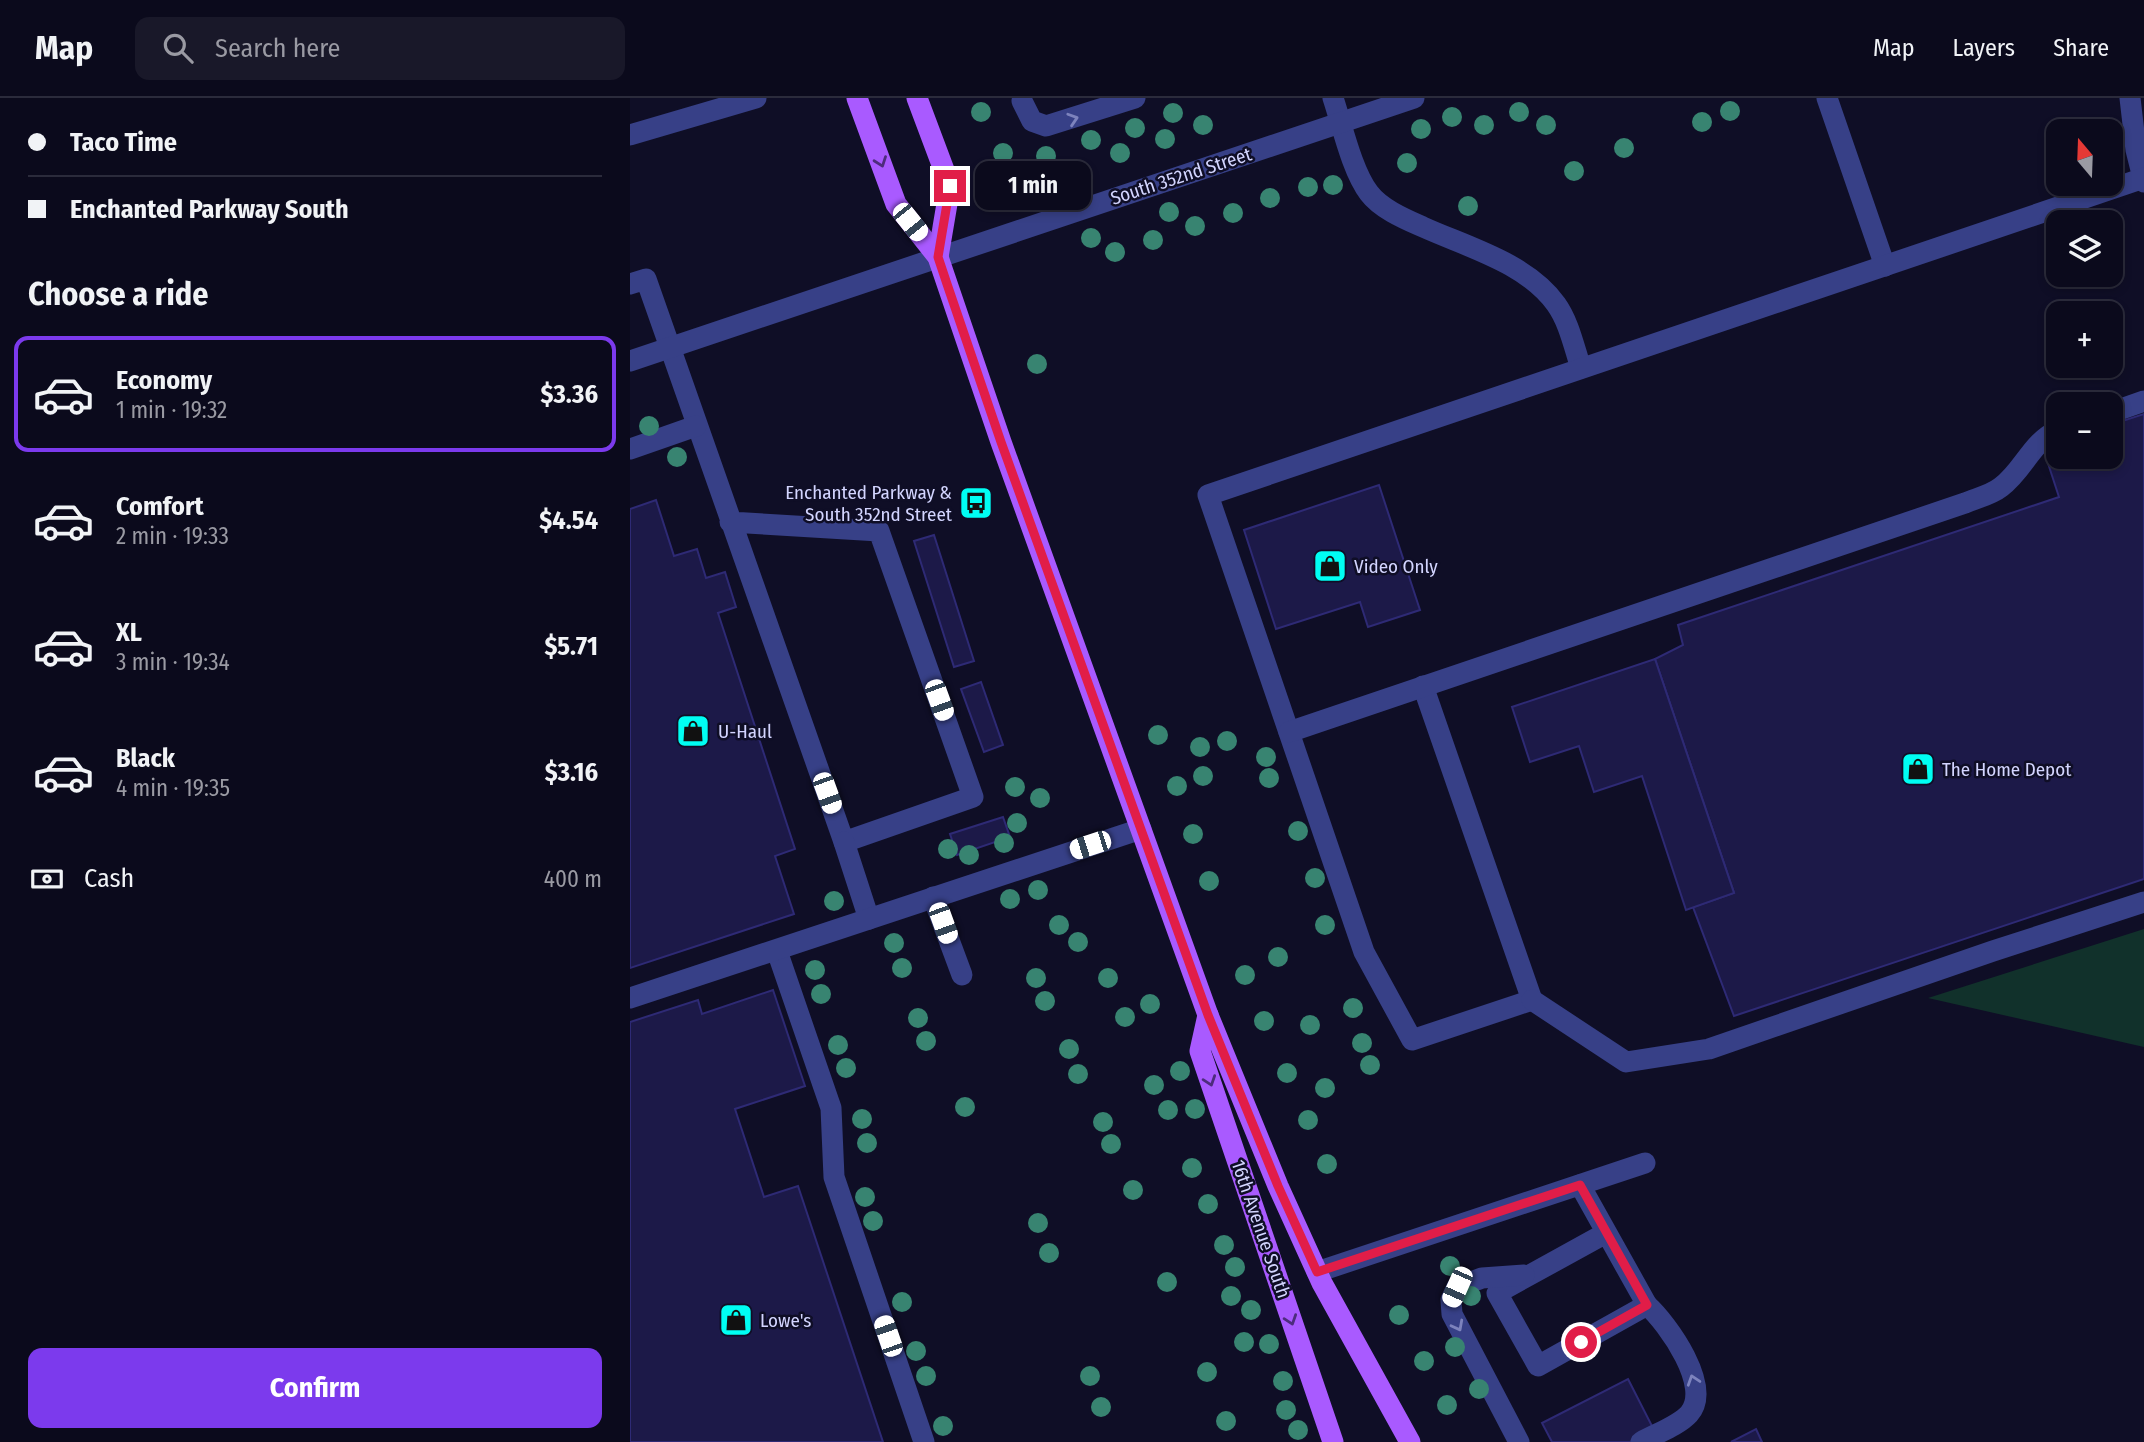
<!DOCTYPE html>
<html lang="en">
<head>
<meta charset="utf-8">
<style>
  :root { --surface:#0b0a1c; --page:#191829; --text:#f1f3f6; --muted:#9a9aa3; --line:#2b2b3b; --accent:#7c3aed }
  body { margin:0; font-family:"Fira Sans Condensed",sans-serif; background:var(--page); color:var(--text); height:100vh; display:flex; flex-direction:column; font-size:26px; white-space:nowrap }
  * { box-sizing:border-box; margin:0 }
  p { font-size:23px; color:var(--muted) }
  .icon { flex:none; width:38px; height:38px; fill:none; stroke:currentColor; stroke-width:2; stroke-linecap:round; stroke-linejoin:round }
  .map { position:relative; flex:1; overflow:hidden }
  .drawer { display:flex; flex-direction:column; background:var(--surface); width:630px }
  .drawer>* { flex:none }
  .top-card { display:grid; align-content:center; height:154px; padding:0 28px; background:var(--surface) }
  .needle { width:46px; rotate:341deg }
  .tools { position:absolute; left:1416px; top:21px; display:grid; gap:14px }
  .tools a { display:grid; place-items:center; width:77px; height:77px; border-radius:14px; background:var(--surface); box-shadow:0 4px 10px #0003,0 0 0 2px var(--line); font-size:35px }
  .end { position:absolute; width:32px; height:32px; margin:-16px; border:9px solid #e11d48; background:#fff; box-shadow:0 0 0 4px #fff }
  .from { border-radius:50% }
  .bubble { position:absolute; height:49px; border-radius:14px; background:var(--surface); box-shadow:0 4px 10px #0003,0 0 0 2px var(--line); font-size:23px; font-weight:700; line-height:49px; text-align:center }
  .car { position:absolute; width:21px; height:42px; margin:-21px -10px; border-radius:9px; box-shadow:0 0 5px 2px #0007; background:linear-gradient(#fff 24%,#345 0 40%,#fff 0 76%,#345 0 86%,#fff 0) }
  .top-card b { display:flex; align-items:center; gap:24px; height:66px; font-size:26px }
  .top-card b+b { border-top:2px solid var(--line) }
  .top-card i { width:18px; height:18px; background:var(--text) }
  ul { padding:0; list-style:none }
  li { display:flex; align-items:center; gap:21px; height:116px; margin:0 14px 10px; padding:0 14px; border:4px solid transparent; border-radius:14px }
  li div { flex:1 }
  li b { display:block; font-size:26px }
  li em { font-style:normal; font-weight:700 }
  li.on { border-color:var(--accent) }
  li>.icon { width:63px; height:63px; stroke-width:1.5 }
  h2 { padding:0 28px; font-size:32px; line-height:84px }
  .pay { display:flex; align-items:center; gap:18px; height:77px; padding:0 28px; font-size:26px }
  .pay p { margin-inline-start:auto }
  .primary-button { display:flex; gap:14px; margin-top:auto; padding:14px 28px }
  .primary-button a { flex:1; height:80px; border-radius:14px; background:var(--accent); color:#fff; font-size:28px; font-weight:700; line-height:80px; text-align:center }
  header { display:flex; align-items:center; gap:42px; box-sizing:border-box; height:98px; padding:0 35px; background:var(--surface); border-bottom:2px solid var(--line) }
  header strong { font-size:33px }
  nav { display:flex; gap:38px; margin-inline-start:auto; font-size:24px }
  .search { width:490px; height:63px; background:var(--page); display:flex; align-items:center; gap:18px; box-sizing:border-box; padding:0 24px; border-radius:14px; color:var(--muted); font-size:26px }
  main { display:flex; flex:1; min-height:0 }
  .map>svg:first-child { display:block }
</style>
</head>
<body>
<header>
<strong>Map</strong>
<div class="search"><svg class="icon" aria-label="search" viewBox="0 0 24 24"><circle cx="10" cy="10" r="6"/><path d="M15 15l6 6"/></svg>Search here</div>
<nav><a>Map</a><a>Layers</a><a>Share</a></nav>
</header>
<main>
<section class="drawer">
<div class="top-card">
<b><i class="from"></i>Taco Time</b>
<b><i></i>Enchanted Parkway South</b>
</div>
<h2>Choose a ride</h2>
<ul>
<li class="on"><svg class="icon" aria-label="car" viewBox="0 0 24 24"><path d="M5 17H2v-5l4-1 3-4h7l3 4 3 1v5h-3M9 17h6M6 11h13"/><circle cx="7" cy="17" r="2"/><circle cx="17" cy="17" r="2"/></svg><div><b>Economy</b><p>1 min · 19:32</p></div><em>$3.36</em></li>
<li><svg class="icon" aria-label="car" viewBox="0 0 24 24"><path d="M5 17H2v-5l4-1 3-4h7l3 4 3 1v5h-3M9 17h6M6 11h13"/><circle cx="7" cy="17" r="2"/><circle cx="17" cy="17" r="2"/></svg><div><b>Comfort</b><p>2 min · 19:33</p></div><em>$4.54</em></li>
<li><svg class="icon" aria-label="car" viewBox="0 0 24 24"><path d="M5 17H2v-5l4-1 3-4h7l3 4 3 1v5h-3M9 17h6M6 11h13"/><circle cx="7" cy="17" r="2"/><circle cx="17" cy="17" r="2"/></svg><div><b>XL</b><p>3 min · 19:34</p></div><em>$5.71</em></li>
<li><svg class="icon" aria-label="car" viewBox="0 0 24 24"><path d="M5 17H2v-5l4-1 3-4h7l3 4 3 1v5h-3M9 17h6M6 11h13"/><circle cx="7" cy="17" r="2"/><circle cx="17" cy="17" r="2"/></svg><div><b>Black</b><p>4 min · 19:35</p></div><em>$3.16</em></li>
</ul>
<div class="pay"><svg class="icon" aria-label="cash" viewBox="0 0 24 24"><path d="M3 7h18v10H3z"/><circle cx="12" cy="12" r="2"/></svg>Cash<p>400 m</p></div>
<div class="primary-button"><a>Confirm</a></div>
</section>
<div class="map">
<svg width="1514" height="1344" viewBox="0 0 1514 1344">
  <rect width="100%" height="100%" fill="#0f0e26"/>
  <path fill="#11312b" d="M1514 831V949L1298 900Z"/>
  <g fill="#1c1948" stroke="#2e2a75" stroke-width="2">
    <path d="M1514 316V781L1104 918 1063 809 1104 795 1025 561 1053 547 1048 527 1429 399 1413 350 1428 345V359H1480V327Z"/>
    <path d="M749 387 790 512 738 529 730 504 646 531 614 432Z"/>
    <path d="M26 402 44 458 67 451 76 480 95 474 106 509 88 515 165 751 145 758 164 816 0 870V411Z"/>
    <path d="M304 437 344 563 324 569 284 443Z"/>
    <path d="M1025 561 1104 795 1056 812 1012 678 964 694 949 648 900 664 882 609Z"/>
    <path d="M351 584 373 647 354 654 331 591Z"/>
    <path d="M373 719 380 739 327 757 320 736Z"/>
    <path d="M143 892 175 988 105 1011 134 1099 168 1088 253 1344H0V924L68 902 72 916Z"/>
    <path d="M998 1281 1024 1332 1000 1344H922L912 1325Z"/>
    <path d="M1126 1331 1132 1344H1101Z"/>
  </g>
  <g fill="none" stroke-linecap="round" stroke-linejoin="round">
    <g stroke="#374087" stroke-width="21">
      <path d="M703 0C712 27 722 73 739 95 751 111 775 121 793 129 837 149 897 165 926 206 939 224 944 249 951 270"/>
      <path d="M1197 0 1255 168"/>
      <path d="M1500 0 1506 52 1514 84"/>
      <path d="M392 3 402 23 416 28 505 0"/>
      <path d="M0 37 126 0"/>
      <path d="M0 186 16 181 214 744 343 699 249 433 100 424"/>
      <path d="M0 263 784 0"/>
      <path d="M1480 315 1514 303"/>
      <path d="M0 351 66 328"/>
      <path d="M793 588 902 902 782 942 734 854 578 397 1514 80"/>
      <path d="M659 634 1335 405C1347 400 1361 397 1371 389 1394 372 1401 344 1428 332"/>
      <path d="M214 744 239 821"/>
      <path d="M303 799 332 877"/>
      <path d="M147 853 201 1010 204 1079 294 1344"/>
      <path d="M0 900 511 731"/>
      <path d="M902 902 996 964 1079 951 1363 853 1514 804"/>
      <path d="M950 1087 1017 1207 908 1268 867 1195 976 1135"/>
      <path d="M687 1174 1015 1065"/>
      <path d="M889 1344 822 1216 821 1202 827 1189 852 1180 894 1177"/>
      <path d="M1011 1344C1025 1336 1048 1328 1059 1316 1083 1289 1038 1226 1017 1207"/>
    </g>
    <g stroke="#a95aff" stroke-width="21">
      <path d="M227 0 266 106 308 159 371 344 578 917 648 1088 692 1185 780 1344"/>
      <path d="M287 0 320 88 308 159"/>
      <path d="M578 917 570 953 703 1344"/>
    </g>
  </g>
  <g fill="#388471">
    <circle cx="1100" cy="13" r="10"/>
    <circle cx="351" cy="14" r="10"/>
    <circle cx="889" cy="14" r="10"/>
    <circle cx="543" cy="15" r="10"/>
    <circle cx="822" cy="19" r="10"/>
    <circle cx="1072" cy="24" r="10"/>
    <circle cx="573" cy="27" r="10"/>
    <circle cx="854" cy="27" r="10"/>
    <circle cx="916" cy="27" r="10"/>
    <circle cx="505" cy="30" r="10"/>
    <circle cx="791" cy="31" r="10"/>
    <circle cx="535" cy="41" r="10"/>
    <circle cx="461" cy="42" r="10"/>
    <circle cx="994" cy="50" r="10"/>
    <circle cx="373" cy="55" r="10"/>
    <circle cx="490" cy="55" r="10"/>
    <circle cx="416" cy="58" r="10"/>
    <circle cx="777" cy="65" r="10"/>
    <circle cx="944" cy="73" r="10"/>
    <circle cx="410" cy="82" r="10"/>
    <circle cx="703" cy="87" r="10"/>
    <circle cx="678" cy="89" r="10"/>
    <circle cx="640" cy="100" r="10"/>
    <circle cx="838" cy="108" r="10"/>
    <circle cx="539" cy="114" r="10"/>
    <circle cx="603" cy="115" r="10"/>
    <circle cx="565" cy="128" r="10"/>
    <circle cx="461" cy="140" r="10"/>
    <circle cx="523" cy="142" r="10"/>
    <circle cx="485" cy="154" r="10"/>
    <circle cx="407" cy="266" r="10"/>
    <circle cx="19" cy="328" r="10"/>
    <circle cx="47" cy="359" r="10"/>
    <circle cx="528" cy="637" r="10"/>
    <circle cx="597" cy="643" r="10"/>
    <circle cx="570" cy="649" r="10"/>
    <circle cx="636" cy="659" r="10"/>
    <circle cx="573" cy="678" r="10"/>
    <circle cx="639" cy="680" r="10"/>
    <circle cx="547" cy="688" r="10"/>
    <circle cx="385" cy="689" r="10"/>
    <circle cx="410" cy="700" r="10"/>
    <circle cx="387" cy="725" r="10"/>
    <circle cx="668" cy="733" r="10"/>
    <circle cx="563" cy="736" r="10"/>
    <circle cx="374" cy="745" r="10"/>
    <circle cx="318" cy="751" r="10"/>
    <circle cx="339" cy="757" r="10"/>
    <circle cx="685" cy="780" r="10"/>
    <circle cx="579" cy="783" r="10"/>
    <circle cx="408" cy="792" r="10"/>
    <circle cx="380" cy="801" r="10"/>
    <circle cx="204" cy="803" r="10"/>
    <circle cx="429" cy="827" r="10"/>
    <circle cx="695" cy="827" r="10"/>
    <circle cx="448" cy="844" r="10"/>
    <circle cx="264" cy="845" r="10"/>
    <circle cx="648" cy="859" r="10"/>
    <circle cx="272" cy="870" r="10"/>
    <circle cx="185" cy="872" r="10"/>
    <circle cx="615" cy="877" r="10"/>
    <circle cx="406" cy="880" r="10"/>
    <circle cx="478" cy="880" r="10"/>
    <circle cx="191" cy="896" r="10"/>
    <circle cx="415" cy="903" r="10"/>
    <circle cx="520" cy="906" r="10"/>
    <circle cx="723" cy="910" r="10"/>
    <circle cx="495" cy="919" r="10"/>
    <circle cx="288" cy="920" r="10"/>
    <circle cx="634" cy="923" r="10"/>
    <circle cx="680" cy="927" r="10"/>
    <circle cx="296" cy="943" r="10"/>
    <circle cx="732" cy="945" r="10"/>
    <circle cx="208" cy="947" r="10"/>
    <circle cx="439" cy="951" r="10"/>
    <circle cx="740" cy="967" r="10"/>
    <circle cx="216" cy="970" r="10"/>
    <circle cx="550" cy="973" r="10"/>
    <circle cx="657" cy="975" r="10"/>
    <circle cx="448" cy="976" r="10"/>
    <circle cx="524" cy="987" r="10"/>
    <circle cx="695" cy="990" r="10"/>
    <circle cx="335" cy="1009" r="10"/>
    <circle cx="565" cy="1011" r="10"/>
    <circle cx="538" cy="1012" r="10"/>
    <circle cx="232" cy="1021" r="10"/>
    <circle cx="678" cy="1022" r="10"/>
    <circle cx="473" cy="1024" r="10"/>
    <circle cx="237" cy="1045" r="10"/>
    <circle cx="481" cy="1046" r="10"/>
    <circle cx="697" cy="1066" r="10"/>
    <circle cx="562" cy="1070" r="10"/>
    <circle cx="503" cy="1092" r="10"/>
    <circle cx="235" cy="1099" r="10"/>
    <circle cx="578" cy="1106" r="10"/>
    <circle cx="243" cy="1123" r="10"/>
    <circle cx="408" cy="1125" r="10"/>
    <circle cx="594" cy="1147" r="10"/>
    <circle cx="419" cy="1155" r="10"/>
    <circle cx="820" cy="1168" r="10"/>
    <circle cx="605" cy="1169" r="10"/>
    <circle cx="537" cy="1184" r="10"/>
    <circle cx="601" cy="1198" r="10"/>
    <circle cx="841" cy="1198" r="10"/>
    <circle cx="272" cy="1204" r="10"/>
    <circle cx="621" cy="1212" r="10"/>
    <circle cx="769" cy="1217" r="10"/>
    <circle cx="614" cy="1244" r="10"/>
    <circle cx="639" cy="1246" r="10"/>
    <circle cx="825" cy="1249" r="10"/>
    <circle cx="286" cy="1253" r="10"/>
    <circle cx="794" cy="1263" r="10"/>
    <circle cx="577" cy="1274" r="10"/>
    <circle cx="296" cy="1278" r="10"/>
    <circle cx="460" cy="1278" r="10"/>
    <circle cx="653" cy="1283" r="10"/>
    <circle cx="849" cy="1291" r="10"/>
    <circle cx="817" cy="1307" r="10"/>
    <circle cx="471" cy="1309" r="10"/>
    <circle cx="656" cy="1312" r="10"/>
    <circle cx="596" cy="1323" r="10"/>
    <circle cx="313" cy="1328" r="10"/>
    <circle cx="668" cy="1332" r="10"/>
  </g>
  <defs><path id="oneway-chevron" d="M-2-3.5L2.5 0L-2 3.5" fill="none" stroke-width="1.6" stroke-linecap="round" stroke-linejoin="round" transform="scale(1.75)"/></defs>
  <g stroke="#7d83bd">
    <use href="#oneway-chevron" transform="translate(443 21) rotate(-18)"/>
    <use href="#oneway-chevron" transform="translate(828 1228) rotate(62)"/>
    <use href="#oneway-chevron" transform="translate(1063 1282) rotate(-108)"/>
  </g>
  <g stroke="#4d2c7d">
    <use href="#oneway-chevron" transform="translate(251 64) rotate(70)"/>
    <use href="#oneway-chevron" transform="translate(580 983) rotate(71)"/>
    <use href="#oneway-chevron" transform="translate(661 1222) rotate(71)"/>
  </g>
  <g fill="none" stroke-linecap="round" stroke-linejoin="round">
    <path stroke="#e11d48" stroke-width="9" d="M320 88 308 159 317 186 371 344 578 917 648 1088 687 1174 950 1087 1017 1207 951 1244"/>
  </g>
  <defs>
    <symbol id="bus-square" viewBox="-11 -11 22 22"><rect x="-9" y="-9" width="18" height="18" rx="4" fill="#00fef3" stroke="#0f0e26"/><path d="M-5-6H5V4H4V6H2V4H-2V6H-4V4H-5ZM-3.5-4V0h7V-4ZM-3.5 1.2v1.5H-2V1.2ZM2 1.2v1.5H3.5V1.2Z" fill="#111"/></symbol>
    <symbol id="shop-square" viewBox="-11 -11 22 22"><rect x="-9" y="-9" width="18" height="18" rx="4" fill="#00fef3" stroke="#0f0e26"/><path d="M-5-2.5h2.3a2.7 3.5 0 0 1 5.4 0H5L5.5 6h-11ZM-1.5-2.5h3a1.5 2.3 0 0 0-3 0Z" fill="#111"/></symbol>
  </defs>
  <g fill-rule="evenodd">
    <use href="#bus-square" x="327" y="386" width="38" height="38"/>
    <use href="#shop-square" x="681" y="449" width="38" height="38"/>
    <use href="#shop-square" x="44" y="614" width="38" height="38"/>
    <use href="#shop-square" x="1269" y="652" width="38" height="38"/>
    <use href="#shop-square" x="87" y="1203" width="38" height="38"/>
  </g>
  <g text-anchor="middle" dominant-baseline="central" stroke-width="5" stroke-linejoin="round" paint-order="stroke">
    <g font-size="19" fill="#d3d5ff" stroke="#0f0e26">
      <text transform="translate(551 78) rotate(-18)">South 352nd Street</text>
      <text transform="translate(631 1131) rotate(71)">16th Avenue South</text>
    </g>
    <g font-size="19" fill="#d3d5ff" stroke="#0f0e26" text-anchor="start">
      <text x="322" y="394" text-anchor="end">Enchanted Parkway &amp;<tspan x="322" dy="22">South 352nd Street</tspan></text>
      <text x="724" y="468">Video Only</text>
      <text x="88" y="633">U-Haul</text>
      <text x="1312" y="671">The Home Depot</text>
      <text x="130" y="1222">Lowe's</text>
    </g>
  </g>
</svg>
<div class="tools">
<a><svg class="needle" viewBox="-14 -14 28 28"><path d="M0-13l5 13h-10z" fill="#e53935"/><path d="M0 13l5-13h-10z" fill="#9a9aa3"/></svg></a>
<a><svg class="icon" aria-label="layers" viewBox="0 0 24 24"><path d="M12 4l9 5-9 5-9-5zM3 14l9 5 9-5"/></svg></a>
<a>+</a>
<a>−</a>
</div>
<i class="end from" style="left:951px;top:1244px"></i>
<i class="end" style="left:320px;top:88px"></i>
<div class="bubble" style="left:345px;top:63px;width:116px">1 min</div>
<i class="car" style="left:280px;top:124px;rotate:141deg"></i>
<i class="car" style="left:309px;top:602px;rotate:160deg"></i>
<i class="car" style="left:197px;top:695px;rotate:160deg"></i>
<i class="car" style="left:460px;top:747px;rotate:252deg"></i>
<i class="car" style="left:313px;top:825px;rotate:160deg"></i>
<i class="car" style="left:827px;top:1189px;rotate:204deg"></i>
<i class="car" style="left:258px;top:1238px;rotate:341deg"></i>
</div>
</main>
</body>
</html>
